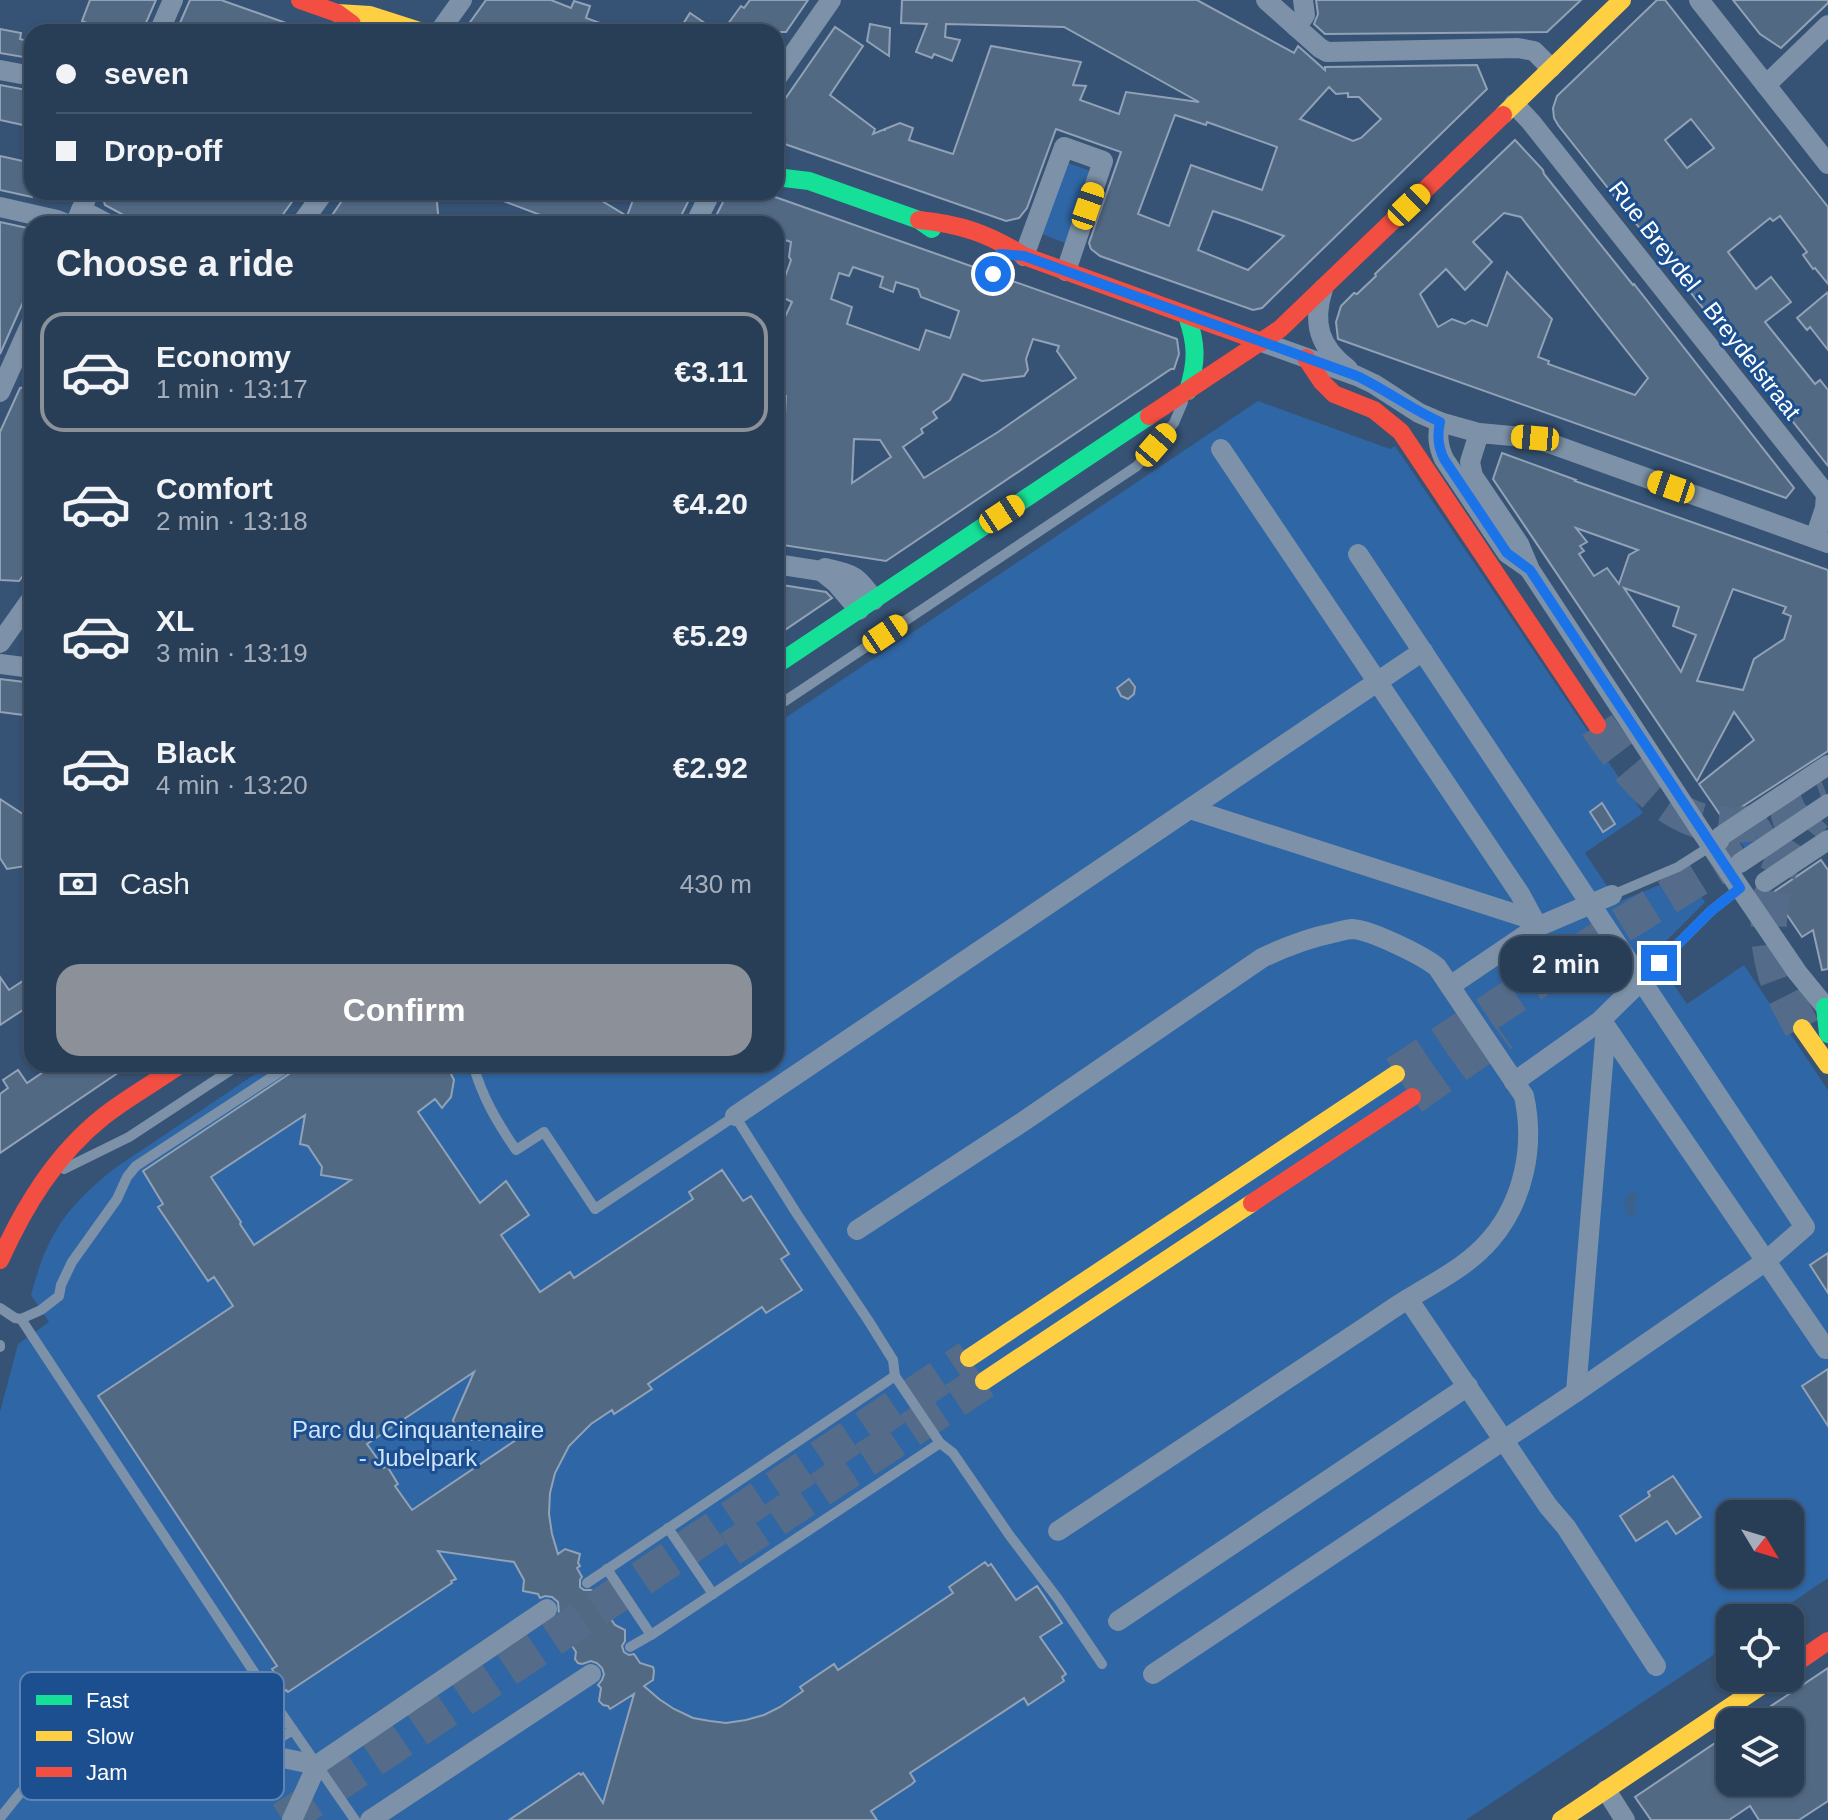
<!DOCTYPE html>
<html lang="en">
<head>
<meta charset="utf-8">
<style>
  :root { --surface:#283e57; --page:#30455d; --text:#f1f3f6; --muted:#a5aeba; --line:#44576d; --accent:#8c9099 }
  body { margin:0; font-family:Helvetica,sans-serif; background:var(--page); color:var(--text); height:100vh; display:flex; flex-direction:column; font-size:30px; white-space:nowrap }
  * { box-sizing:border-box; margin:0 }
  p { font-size:26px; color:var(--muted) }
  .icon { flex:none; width:44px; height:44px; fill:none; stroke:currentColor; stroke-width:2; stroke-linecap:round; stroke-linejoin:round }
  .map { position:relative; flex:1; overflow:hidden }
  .panel { position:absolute; left:24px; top:216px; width:760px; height:856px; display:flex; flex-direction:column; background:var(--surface); border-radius:24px; box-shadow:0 2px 6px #0004,0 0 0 2px var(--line) }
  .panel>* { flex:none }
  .hud { position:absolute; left:24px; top:24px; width:760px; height:176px; border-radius:24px; box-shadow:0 2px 6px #0004,0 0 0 2px var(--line); display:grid; align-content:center; height:176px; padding:0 32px; background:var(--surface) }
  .needle { width:52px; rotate:128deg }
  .controls { position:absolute; left:1716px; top:1500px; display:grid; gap:16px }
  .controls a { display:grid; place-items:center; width:88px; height:88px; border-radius:16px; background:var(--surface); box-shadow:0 2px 6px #0004,0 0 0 2px var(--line); font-size:40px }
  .end { position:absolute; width:36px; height:36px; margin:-18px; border:10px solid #1a73e8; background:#fff; box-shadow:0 0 0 4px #fff }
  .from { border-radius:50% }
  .bubble { position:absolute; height:56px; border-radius:24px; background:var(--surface); box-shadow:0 2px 6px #0004,0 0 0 2px var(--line); font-size:26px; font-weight:800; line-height:56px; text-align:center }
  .car { position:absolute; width:24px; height:48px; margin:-24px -12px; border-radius:10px; box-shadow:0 0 6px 2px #0007; background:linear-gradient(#f5c518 24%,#345 0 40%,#f5c518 0 76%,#345 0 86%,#f5c518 0) }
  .hud b { display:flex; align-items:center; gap:28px; height:76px; font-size:30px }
  .hud b+b { border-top:2px solid var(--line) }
  .hud i { width:20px; height:20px; background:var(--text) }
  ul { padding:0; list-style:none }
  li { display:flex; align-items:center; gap:24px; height:120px; margin:0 16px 12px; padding:0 16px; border:4px solid transparent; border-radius:24px }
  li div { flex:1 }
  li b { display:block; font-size:30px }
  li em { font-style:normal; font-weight:800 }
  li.selected { border-color:var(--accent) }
  li>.icon { width:72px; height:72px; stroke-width:1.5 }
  h2 { padding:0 32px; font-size:36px; line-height:96px }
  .pay { display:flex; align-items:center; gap:20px; height:88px; padding:0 32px; font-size:30px }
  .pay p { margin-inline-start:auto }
  .action { display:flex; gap:16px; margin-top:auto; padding:16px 32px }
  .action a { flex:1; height:92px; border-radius:24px; background:var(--accent); color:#fff; font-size:32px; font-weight:800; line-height:92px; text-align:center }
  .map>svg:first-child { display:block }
</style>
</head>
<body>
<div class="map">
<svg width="1828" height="1820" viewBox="0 0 1828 1820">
  <rect width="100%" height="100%" fill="#365274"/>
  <g fill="#2f66a5" fill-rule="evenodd">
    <path d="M1068 163 1091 171 1067 242 1065 243 1042 234Z"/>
    <path d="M1258 401 1390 449 1395 446 1643 813 1585 853 1618 902 1686 874 1705 902 1653 954 1687 1004 1744 965 1828 1090V1578L1769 1618H1730V1644L1466 1820H0V1412L18 1344 49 1322 31 1295C47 1234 66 1207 115 1168L270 1064H776V724ZM1730 1514H1790V1574H1730Z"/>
    <path d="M1753 827 1762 840 1746 850 1737 837Z"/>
  </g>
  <path fill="#3b618d" d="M1633 1192 1638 1195V1198L1635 1201V1208L1637 1210 1636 1214 1631 1216 1627 1215C1623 1207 1623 1194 1633 1192Z"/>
  <g fill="#526984" stroke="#92a2b6" stroke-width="2" fill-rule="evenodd">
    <path d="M90 0H156L142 32H95L96 27 82 21Z"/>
    <path d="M190 0H221L306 30 305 32H176Z"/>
    <path d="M486 0H551L571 8 574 1 590 6 586 18 619 30V32H463Z"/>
    <path d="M750 0H808L786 32H722L741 6 744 8Z"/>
    <path d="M902 0H1197L1294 53 1298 46 1325 70V67L1477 65 1487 89 1262 308 1253 310 1100 256 1091 249 1089 243 1121 152 1056 129 1027 208 1019 218 1006 221 776 141V112L835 27 863 46 830 95 875 129 873 134 885 129V131V129L900 123 913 128 909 140 953 154 991 46 1081 62 1073 85 1086 86 1080 100 1119 114 1126 92 1199 102 1064 27 946 24 945 37 960 40 952 61 934 54 932 58 916 52 927 24 901 23ZM1329 87 1336 94 1348 93V97H1359L1381 119 1361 138 1353 141 1300 119ZM1175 115 1206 125 1207 122 1277 147 1262 190 1191 165 1169 226 1138 214ZM1213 211 1240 220 1284 236 1248 270 1198 250Z"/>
    <path d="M1316 0H1581L1547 32 1325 34 1314 24 1318 14Z"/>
    <path d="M1657 0H1665L1828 207V284L1815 268 1813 269 1803 255 1807 252 1780 216 1773 221 1770 218 1728 252 1756 289 1771 277 1791 302 1765 322 1815 384 1820 380 1828 390V466L1558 125 1554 118 1553 108 1557 96ZM1691 119 1714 148 1687 168 1665 140Z"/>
    <path d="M1733 0H1828V3L1781 48 1760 34Z"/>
    <path d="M690 13 718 32H678Z"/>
    <path d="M870 24 890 28 889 56 867 41Z"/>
    <path d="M0 29 21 33 20 39 32 42V52L29 58 0 53Z"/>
    <path d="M0 85 32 91V115L26 112 23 125 0 120Z"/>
    <path d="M1515 140 1543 170 1544 174 1633 285 1634 284 1794 488 1786 498 1338 339 1336 322 1341 306 1354 293 1357 294 1376 276 1375 274ZM1504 213 1521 217 1648 378 1635 395 1548 364 1549 361 1538 357 1552 319 1507 272 1487 326 1472 320 1465 324 1452 319 1438 327 1420 294 1446 269 1465 290 1492 262 1473 242Z"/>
    <path d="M0 156 32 163V197L0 190Z"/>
    <path d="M106 192H299L276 224H140L105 205 103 198Z"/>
    <path d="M348 192H436L439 224H326Z"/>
    <path d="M485 192H587L627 216 636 192H693L677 224H564L485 194Z"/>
    <path d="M728 192H761L985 271 986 279 991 282 998 280 1001 277 1177 339 1179 354 1174 369H1171L886 561 776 544V472L782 473 786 396 776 395V336L792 302 776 294V279L784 280 791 260 789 257 791 242 776 237V224H712ZM853 267 883 277 880 287 893 292 896 282 918 289 921 297 959 311 950 338 926 330 919 350 847 324 852 307 831 299 839 273 849 276ZM1033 339 1059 346 1057 351 1076 378 998 432 924 478 903 447 923 433 921 429 937 418 933 412 950 400 963 374 982 381 1024 376 1028 370 1026 359ZM854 439 880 440 891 457 852 483Z"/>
    <path d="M0 222 32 229V282L0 354Z"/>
    <path d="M1828 292V350L1810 327 1807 330 1797 318Z"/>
    <path d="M32 386V484L26 493 32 537V564L19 581 0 580V432L20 388Z"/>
    <path d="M1502 453 1576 480 1575 481 1828 570V751L1723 819 1699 784 1754 740 1734 712 1697 781 1493 479ZM1576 528 1638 550 1629 555 1619 584 1607 568 1594 576 1579 554 1584 551 1580 546 1587 542ZM1624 588 1679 607 1673 626 1696 635 1681 672ZM1733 589 1786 607 1783 613 1791 616 1784 639 1754 659 1743 690 1697 681Z"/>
    <path d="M776 584 826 592 832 598 776 636Z"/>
    <path d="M0 679 32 683V716L0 712Z"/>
    <path d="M1129 679 1135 687 1134 694 1128 699 1121 696 1117 688Z"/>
    <path d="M0 799 32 820V865L7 869 0 858Z"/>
    <path d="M1602 803 1615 824 1603 832 1590 812Z"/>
    <path d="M1821 860 1828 870V969L1822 970 1813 930 1802 937 1772 893Z"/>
    <path d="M0 977 9 990 26 979 32 988V1004L0 1025Z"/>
    <path d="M55 1064H131L0 1153V1094L8 1088 3 1080 18 1070 27 1083Z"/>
    <path d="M304 1064H446L454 1080 451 1097 442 1108 435 1099 418 1112 480 1203 506 1181 529 1215 501 1235 540 1292 570 1272 574 1278 693 1199 689 1192 722 1170 743 1201 751 1196 789 1254 781 1259 802 1290 766 1313 762 1307 648 1384 652 1389 614 1414 612 1410 591 1424 569 1446 555 1473 550 1493 549 1514 552 1534 558 1554 565 1549 580 1554 578 1563 580 1566 577 1568 582 1577 580 1580V1587L584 1590H591L602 1596V1606L615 1625 625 1630V1641L622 1646 624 1652 629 1655 634 1654 640 1663 653 1667 654 1671 653 1680 644 1686 659 1699 674 1709 693 1718 710 1721 726 1723 746 1720 764 1715 780 1707 803 1691 800 1687 834 1664 838 1670 953 1593 949 1587 985 1562 988 1566 991 1564 1016 1600 1037 1586 1062 1623 1040 1637 1066 1674 1062 1677 1064 1681 1028 1705 1024 1698 910 1773 915 1781 912 1784 871 1811 877 1820H509L579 1773 581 1775 583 1773 603 1803 634 1694 610 1709 608 1706 603 1705 599 1701 601 1688 598 1685 602 1680 604 1674 602 1668 597 1663 591 1661 582 1664 578 1663 575 1659 576 1652 563 1632 552 1628 554 1620 559 1614 558 1602 552 1597 545 1596 540 1598 538 1594 523 1591 524 1580 514 1562 438 1551 456 1579 451 1581 452 1583 288 1692 286 1690 284 1692 272 1673 274 1672 272 1669 277 1666 98 1396 233 1306 214 1277 208 1281 158 1207 163 1204 143 1171ZM305 1115 300 1144 308 1146 322 1167 321 1175 351 1180 254 1245 240 1224 241 1222 211 1177ZM474 1372 453 1420 456 1432 460 1437 468 1440 519 1438 412 1510 395 1486 398 1484 387 1466 384 1468 367 1444Z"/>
    <path d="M1828 1253V1293L1810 1265Z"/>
    <path d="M1828 1369V1426L1802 1386Z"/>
    <path d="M1673 1476 1701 1517 1676 1534 1667 1521 1636 1541 1620 1516 1650 1496 1648 1492Z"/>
    <path d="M1828 1668V1801L1799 1820H1759L1750 1806 1729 1820H1651L1635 1797 1730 1733V1782H1790V1722H1747Z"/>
  </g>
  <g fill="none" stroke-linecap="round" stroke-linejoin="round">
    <g stroke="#546c89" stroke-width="36" stroke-dasharray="36 18" stroke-linecap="butt">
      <path d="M1597 725C1633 777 1675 834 1746 824 1775 821 1801 808 1828 798"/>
      <path d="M1802 1028C1793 1010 1780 990 1775 971 1759 914 1774 856 1815 814"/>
      <path d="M1396 1074 1617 928 1775 831"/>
      <path d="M1412 1097 1502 1033"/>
      <path d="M730 1549 984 1381"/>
      <path d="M283 1820 969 1358"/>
    </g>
    <g stroke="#7d92a8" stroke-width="10">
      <path d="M993 274 1000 254"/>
      <path d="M776 707 1137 466 1174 423 1183 402"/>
      <path d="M1612 895 1678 867 1711 846"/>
      <path d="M1659 963 1711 911 1740 888"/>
      <path d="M473 1064C482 1097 497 1122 516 1150L544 1132 595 1209 735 1116 797 1214 868 1320 893 1360 895 1376 940 1443 953 1453 1010 1536 1058 1599 1102 1664"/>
      <path d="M64 1169 129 1137 240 1064"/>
      <path d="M0 1308 15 1318 21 1319 275 1704 355 1820"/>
      <path d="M21 1319 41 1310 59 1296 61 1285 72 1262 117 1199 127 1177 136 1166 292 1064"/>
      <path d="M0 1345V1347"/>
      <path d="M668 1528 713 1594"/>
      <path d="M607 1569 651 1635"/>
      <path d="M587 1583 895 1376"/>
      <path d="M630 1647 651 1635 940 1443"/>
      <path d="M259 1747H265L293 1730"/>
      <path d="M0 1818C13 1802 25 1785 41 1772 74 1746 126 1731 168 1733 188 1734 208 1741 227 1746"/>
    </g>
    <g stroke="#7d92a8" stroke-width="20">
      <path d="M1266 0 1320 48 1327 52 1518 48 1534 51 1551 68"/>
      <path d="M1699 0 1828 164"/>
      <path d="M1296 27 1305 15 1303 0"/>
      <path d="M159 32 173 0"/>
      <path d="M439 32 462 0"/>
      <path d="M0 70 32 76"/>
      <path d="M776 79 831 0"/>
      <path d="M1766 85 1828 25"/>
      <path d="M1514 104 1531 122 1826 494 1825 508 1815 538"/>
      <path d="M0 207 57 220 67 224"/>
      <path d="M81 210 108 224"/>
      <path d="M75 224 89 192"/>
      <path d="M301 224 324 192"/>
      <path d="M695 224 711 192"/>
      <path d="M1024 256 1064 147 1103 161 1066 271"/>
      <path d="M1323 289C1312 323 1319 347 1348 369"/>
      <path d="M1262 342 1357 376 1374 384 1419 413 1440 422 1479 433 1535 438 1828 543"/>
      <path d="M0 392 32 321"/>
      <path d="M1440 422C1437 436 1438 446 1444 459L1507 553 1527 567"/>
      <path d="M1479 433 1470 462 1473 476 1519 544 1530 570 1701 831 1797 972 1828 1010"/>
      <path d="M1221 449 1520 894 1534 920"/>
      <path d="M776 564 821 571 825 568C854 575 857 575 874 600"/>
      <path d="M821 571 836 583 859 610"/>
      <path d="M0 643 32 598"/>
      <path d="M0 664 32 668"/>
      <path d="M1190 809 1534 920 1536 923"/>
      <path d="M1711 846 1719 841 1721 836 1828 765"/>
      <path d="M1740 863 1828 804"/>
      <path d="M1765 882 1828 840"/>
      <path d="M1450 986 1537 927 1612 895"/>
      <path d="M1606 1027 1826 1349"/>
      <path d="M1514 1082 1600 1021 1659 963"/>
      <path d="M735 1116 1423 651"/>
      <path d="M857 1230 1024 1121 1262 958C1285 947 1308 938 1333 933 1339 932 1346 929 1352 929 1371 930 1422 955 1437 967L1524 1096C1535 1146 1524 1200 1491 1239 1470 1264 1441 1279 1413 1296 1397 1305 1382 1316 1367 1326 1264 1395 1161 1463 1058 1531"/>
      <path d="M1408 1299 1548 1506 1566 1527 1656 1666"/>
      <path d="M1576 1392 1606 1027 1602 1023"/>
      <path d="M1118 1621 1468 1386"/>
      <path d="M1153 1674 1576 1392 1766 1261 1805 1227 1358 554"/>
      <path d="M224 1746 317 1765 547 1609"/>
      <path d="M1606 1790 1625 1820"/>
      <path d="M292 1820 317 1765"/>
      <path d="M370 1820 591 1674"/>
    </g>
    <g stroke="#16e098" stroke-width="18">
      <path d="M776 177 809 181 919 220 932 229"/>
      <path d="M1187 316C1197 345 1197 361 1188 391"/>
      <path d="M776 665 1149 416"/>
      <path d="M1825 1007 1828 1034"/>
    </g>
    <g stroke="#ffcf43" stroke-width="18">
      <path d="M337 13 370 15 423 32"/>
      <path d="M1503 115 1622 0"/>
      <path d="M1802 1028 1828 1065"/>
      <path d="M969 1358 1396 1074"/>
      <path d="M984 1381 1252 1203"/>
      <path d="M1561 1820 1773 1678"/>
    </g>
    <g stroke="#f24e42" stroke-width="18">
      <path d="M300 0 337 13 352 24"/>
      <path d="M919 220C961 224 989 234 1024 256L1262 342"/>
      <path d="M1306 358 1322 382 1334 394 1374 410 1401 432 1597 725"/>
      <path d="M1149 416 1280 329 1503 115"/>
      <path d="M1252 1203 1412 1097"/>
      <path d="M0 1260C25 1205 56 1154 104 1116 128 1097 156 1082 181 1064"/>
      <path d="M1790 1667 1828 1641"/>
    </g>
  </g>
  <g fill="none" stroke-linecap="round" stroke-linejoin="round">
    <path stroke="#1a73e8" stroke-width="10" d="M993 274 1000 254 1024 256 1357 376C1386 390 1411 409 1440 422 1437 435 1438 447 1444 459L1507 553 1530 570 1740 888 1711 911 1659 963"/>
  </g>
  <g text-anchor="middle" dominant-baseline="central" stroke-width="6" stroke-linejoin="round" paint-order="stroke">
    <g font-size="24" fill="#fff" stroke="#1b4f8f">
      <text transform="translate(1705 300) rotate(52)">Rue Breydel - Breydelstraat</text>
    </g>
    <g font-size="24" fill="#cfe3fa" stroke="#1b4f8f">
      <text x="418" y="1429">Parc du Cinquantenaire<tspan x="418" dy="28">- Jubelpark</tspan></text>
    </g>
  </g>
  <rect x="20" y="1672" width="264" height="128" rx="12" fill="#1b4f8f" stroke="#5f84b1" stroke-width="2"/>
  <rect x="36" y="1695" width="36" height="10" fill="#16e098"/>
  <rect x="36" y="1731" width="36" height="10" fill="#ffcf43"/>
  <rect x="36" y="1767" width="36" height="10" fill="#f24e42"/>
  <g font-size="22" fill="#fff">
    <text x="86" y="1708">Fast</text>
    <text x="86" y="1744">Slow</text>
    <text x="86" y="1780">Jam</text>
  </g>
</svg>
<div class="controls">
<a><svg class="needle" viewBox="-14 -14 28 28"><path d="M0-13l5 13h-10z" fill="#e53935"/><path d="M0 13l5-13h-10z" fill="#a5aeba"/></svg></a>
<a><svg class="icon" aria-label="locate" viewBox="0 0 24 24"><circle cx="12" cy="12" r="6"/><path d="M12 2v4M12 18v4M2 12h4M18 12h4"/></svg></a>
<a><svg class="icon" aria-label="layers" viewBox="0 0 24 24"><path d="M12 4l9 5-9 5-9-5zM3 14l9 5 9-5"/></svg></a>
</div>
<i class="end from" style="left:993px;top:274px"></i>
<i class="end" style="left:1659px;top:963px"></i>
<div class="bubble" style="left:1500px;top:936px;width:132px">2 min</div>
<i class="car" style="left:1409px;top:205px;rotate:46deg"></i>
<i class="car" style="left:1088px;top:206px;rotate:19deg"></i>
<i class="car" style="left:1535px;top:438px;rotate:275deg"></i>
<i class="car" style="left:1156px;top:445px;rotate:41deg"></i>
<i class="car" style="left:1671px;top:487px;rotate:289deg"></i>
<i class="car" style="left:1002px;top:514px;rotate:57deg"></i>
<i class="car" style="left:885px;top:634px;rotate:56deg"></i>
<div class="hud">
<b><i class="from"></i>seven</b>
<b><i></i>Drop-off</b>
</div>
<section class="panel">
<h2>Choose a ride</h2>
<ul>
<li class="selected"><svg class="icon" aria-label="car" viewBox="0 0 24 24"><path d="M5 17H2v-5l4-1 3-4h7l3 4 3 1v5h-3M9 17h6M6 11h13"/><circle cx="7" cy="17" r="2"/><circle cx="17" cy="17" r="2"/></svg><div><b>Economy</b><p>1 min · 13:17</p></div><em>€3.11</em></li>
<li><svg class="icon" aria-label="car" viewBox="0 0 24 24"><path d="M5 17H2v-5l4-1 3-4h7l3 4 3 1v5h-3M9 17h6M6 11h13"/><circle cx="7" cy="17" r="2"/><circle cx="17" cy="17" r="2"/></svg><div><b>Comfort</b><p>2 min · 13:18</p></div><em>€4.20</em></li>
<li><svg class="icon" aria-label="car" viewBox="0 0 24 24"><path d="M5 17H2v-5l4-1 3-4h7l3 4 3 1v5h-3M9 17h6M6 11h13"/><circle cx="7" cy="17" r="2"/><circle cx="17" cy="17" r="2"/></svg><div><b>XL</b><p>3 min · 13:19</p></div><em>€5.29</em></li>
<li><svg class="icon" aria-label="car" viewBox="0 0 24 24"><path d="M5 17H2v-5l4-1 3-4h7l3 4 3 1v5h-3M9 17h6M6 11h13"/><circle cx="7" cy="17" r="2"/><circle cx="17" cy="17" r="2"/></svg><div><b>Black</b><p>4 min · 13:20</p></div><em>€2.92</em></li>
</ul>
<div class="pay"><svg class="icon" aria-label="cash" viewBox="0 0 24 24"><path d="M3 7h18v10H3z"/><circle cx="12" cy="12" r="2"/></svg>Cash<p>430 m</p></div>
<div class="action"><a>Confirm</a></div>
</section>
</div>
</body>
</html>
